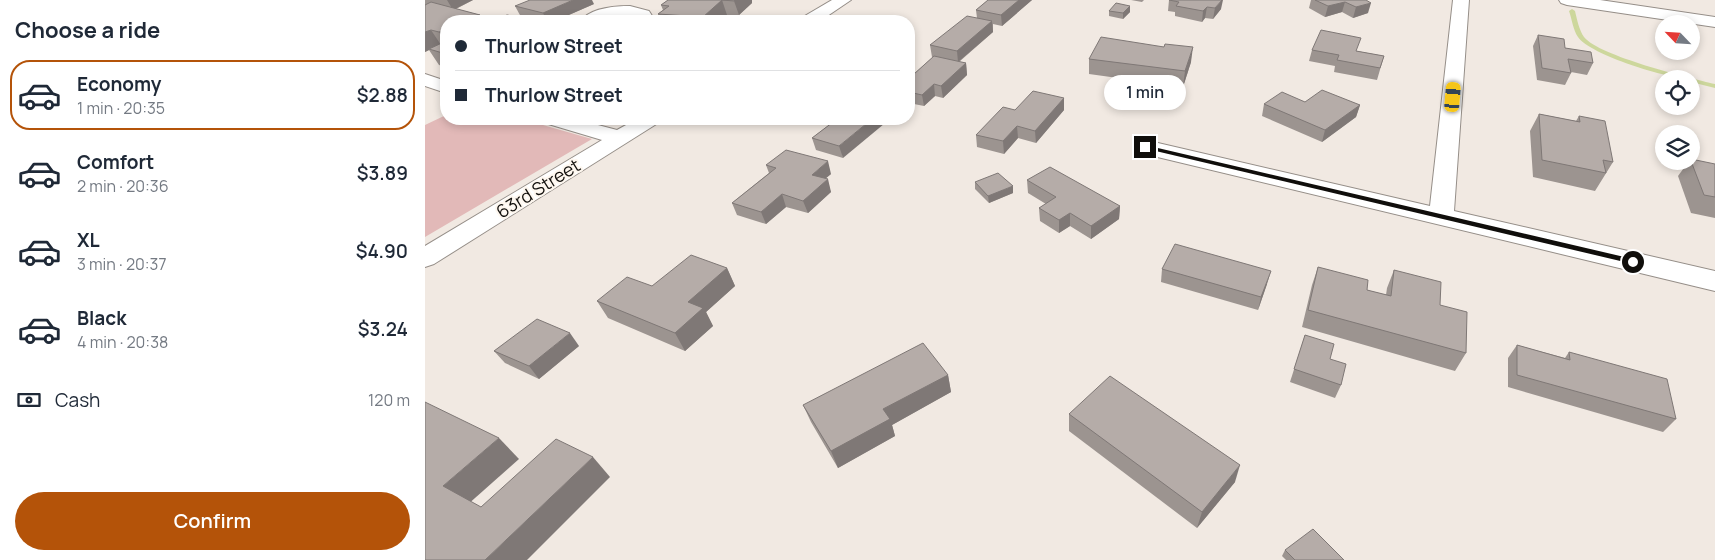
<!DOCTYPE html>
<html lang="en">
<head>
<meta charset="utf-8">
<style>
  :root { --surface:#fff; --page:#f6f6f7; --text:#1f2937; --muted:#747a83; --line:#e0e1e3; --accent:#b45309 }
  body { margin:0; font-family:Manrope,sans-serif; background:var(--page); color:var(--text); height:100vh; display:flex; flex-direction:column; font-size:19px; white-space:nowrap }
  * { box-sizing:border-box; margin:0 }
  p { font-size:16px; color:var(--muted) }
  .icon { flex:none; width:28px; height:28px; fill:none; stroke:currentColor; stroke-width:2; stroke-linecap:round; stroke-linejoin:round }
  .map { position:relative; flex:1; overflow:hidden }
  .side { display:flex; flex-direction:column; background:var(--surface); width:425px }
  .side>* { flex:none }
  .top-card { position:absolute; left:15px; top:15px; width:475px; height:110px; border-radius:20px; box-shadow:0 2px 8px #0003; display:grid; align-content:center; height:110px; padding:0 15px; background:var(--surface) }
  .needle { width:32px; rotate:295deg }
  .fabs { position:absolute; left:1230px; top:15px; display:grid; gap:10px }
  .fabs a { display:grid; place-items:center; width:45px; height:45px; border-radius:50%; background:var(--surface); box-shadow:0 2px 8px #0003; font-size:25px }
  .end { position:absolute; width:22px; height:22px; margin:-11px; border:6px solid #100e0b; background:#fff; box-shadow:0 0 0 2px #fff }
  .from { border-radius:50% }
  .bubble { position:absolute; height:35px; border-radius:18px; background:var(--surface); box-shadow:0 2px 8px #0003; font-size:16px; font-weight:600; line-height:35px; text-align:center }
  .car { position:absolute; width:15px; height:30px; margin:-15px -8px; border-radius:6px; box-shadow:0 0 4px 1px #0007; background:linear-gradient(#f5c518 24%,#345 0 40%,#f5c518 0 76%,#345 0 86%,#f5c518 0) }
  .top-card b { display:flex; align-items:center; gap:18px; height:48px; font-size:19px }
  .top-card b+b { border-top:1px solid var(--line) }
  .top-card i { width:12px; height:12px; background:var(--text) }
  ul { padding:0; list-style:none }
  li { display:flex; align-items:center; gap:15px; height:70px; margin:0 10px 8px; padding:0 5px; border:2px solid transparent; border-radius:20px }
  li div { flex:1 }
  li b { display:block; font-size:19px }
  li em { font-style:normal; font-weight:600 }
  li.active { border-color:var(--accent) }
  li>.icon { width:45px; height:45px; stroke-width:1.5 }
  h2 { padding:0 15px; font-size:22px; line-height:60px }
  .pay { display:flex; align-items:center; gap:12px; height:55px; padding:0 15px; font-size:19px }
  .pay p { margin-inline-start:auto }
  .cta { display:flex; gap:10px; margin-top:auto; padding:10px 15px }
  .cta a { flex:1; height:58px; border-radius:30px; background:var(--accent); color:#fff; font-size:20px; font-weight:600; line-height:58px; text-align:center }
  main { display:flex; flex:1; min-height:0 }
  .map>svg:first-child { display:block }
</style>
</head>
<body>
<main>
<section class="side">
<h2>Choose a ride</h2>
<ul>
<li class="active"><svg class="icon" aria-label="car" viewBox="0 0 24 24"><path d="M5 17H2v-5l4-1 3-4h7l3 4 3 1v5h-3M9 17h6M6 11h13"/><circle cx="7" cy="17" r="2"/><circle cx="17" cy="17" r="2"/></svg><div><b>Economy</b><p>1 min · 20:35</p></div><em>$2.88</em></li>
<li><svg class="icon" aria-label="car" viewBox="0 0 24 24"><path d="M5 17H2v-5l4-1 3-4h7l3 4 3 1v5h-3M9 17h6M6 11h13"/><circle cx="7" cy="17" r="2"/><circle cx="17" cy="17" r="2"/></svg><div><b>Comfort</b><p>2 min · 20:36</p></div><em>$3.89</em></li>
<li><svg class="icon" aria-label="car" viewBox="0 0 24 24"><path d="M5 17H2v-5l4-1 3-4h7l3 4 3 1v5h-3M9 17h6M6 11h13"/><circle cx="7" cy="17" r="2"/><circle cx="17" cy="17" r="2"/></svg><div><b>XL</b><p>3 min · 20:37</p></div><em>$4.90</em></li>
<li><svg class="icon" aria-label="car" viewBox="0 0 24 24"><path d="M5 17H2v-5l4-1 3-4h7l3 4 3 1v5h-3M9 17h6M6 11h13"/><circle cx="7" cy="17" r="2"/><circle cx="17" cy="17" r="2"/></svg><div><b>Black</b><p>4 min · 20:38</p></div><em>$3.24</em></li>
</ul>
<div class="pay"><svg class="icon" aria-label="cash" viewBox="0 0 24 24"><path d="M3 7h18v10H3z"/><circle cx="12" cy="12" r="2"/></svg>Cash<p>120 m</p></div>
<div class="cta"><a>Confirm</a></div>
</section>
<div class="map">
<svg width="1290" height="560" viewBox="0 0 1290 560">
  <rect width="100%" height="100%" fill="#f1e9e2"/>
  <path fill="#e2b9b8" d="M21 115V119H97L167 139 0 237V125Z"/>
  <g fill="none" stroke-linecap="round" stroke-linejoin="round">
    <path fill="#cdd79c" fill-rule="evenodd" d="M1147 9 1150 11C1152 19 1154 30 1159 37 1174 56 1264 78 1290 84V88L1266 82V79C1244 79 1165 55 1153 37 1148 30 1147 19 1144 11Z"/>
    <defs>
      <g id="minor">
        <path d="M407 0H426L395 21H375L378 17Z"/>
        <path d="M1028 0H1044L1029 211 1290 271V291L720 154 712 152 709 147 712 142 720 140 1005 206Z"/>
        <path d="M1134 0H1175L1290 17V27L1142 5 1136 3Z"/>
        <path d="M205 6 224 11 229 19 227 21H208L210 18 198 16 177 21H156C165 8 190 6 205 6Z"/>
        <path d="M0 74 21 81V93L0 86Z"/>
        <path d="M116 119H150L192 130 212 119H237L233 123 9 264 0 267V246L177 140 120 123Z"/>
      </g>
    </defs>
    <use href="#minor" stroke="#958e88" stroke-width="2"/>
    <use href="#minor" fill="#fff" fill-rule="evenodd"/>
  </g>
  <g fill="#9c9490">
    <path d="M0 0H48L31 9 55 15 59 21H21V67L14 65 4 50 0 52Z"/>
    <path d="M243 0H327V3L314 15H302L295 21H236L233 14 238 10 236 5Z"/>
    <path d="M563 0H607L577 26 568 24V32L534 62 541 63 542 75 518 98 510 96 499 106 484 103V73L489 74 508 57H507L505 45 552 18 551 10Z"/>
    <path d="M706 0H719L717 2Z"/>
    <path d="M744 0 796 9 788 19 780 18 777 22 750 16V12L743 11Z"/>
    <path d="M886 0H941L943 13 928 18 917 12 900 17 884 8Z"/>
    <path d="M169 4 130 21H112L96 17 90 6Z"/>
    <path d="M705 6V12L698 19 684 16V11Z"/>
    <path d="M1113 35 1140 48 1168 63 1162 75 1146 72V73L1140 85 1112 80 1108 46Z"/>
    <path d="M739 47 766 62 758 87 664 74V59Z"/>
    <path d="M887 50 932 51 959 56 952 80 909 72 910 66 884 61Z"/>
    <path d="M639 98V110L611 143 593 138 579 154 552 147 551 135 590 110Z"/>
    <path d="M839 104 935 105 931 117 897 142 837 116Z"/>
    <path d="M1114 114 1151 121 1154 116 1188 162 1170 191 1108 177 1105 131Z"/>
    <path d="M412 119 418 158 391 150 387 138Z"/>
    <path d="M1264 161 1290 165V218L1266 213 1253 176Z"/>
    <path d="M341 165 406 174 400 179 406 192 383 213 361 207 341 224 312 215 307 203 344 173Z"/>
    <path d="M602 180 695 206 694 219 666 239 645 226 634 233 615 221 614 208 621 204 603 193Z"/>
    <path d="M550 182 588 193 564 203 550 189Z"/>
    <path d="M893 267 942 290 961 295 962 288 969 270 1015 305 1041 353 1030 371 877 327 887 285Z"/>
    <path d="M302 268 310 286 281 312 288 326 260 351 183 318 172 301Z"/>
    <path d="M737 269 842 284 833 310 736 282Z"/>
    <path d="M880 335 916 385 910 398 865 382Z"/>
    <path d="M1092 345 1140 358 1144 352 1251 419 1238 432 1083 387V358Z"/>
    <path d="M154 346 114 379 80 363 69 351Z"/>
    <path d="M523 375 526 392 467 425 470 436 413 468 386 422 378 405Z"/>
    <path d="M644 414 810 482 772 528 644 431Z"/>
    <path d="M860 550 919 560H861L857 556Z"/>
  </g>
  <g fill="#7f7876">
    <path d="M22 0H48L28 10Z"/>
    <path d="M148 0H167L169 4 130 21H122L118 13Z"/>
    <path d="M297 0 302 15 295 21H280L278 17Z"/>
    <path d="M310 0H327V3L314 15 309 1Z"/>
    <path d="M594 0H607L577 26 576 15Z"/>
    <path d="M797 0H798L796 9 788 19 790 8Z"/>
    <path d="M920 2 917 12 900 17 903 6Z"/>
    <path d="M946 3 943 13 928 18 931 7Z"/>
    <path d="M705 6V12L698 19V13Z"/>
    <path d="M782 7 780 18 777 22 778 11Z"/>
    <path d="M55 15 59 21H40Z"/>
    <path d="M567 21 568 32 533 62 532 51Z"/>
    <path d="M21 29V43L14 32Z"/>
    <path d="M6 30 16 45 4 49V50L0 52V32Z"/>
    <path d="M768 47 766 62 758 87 760 71Z"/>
    <path d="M541 63 542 75 518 98 516 86Z"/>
    <path d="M509 84 510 96 499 106 497 95Z"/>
    <path d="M639 98V110L611 143 610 131Z"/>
    <path d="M935 105 931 117 897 142 900 130Z"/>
    <path d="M447 119H465L418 158 414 146Z"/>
    <path d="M592 126 593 138 579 154 578 141Z"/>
    <path d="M403 161 406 174 390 187 387 175Z"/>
    <path d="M403 179 406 192 383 213 378 201Z"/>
    <path d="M588 186V193L564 203 563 196Z"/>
    <path d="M357 194 361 207 341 224 336 212Z"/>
    <path d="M695 206 694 219 666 239V226Z"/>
    <path d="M645 213V226L634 233V220Z"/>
    <path d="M302 268 310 286 281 312 288 326 260 351 250 333 263 302Z"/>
    <path d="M846 271 842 284 833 310 836 297Z"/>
    <path d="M145 333 154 346 114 379 104 366Z"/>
    <path d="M523 375 526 392 467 425 470 436 413 468 406 451 458 409Z"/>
    <path d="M74 438 94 459 41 506 18 486Z"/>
    <path d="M168 457 185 477 102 560H60Z"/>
    <path d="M815 465 810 482 772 528 777 512Z"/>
  </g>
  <g fill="#b5aca8" stroke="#7f7876">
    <path d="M105 0H148L118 13 90 6Z"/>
    <path d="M243 0H310L309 1 297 0 278 17 233 14 244 6 236 5Z"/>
    <path d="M563 0H594L576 15 551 10Z"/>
    <path d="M744 0H797L790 8 782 7 778 11 751 6 754 2Z"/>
    <path d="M890 0H941L946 3 931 7 920 2 903 6Z"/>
    <path d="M6 2 55 15 40 21H21V29L14 32 6 30 0 32V5Z"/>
    <path d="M691 3 705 6 698 13 684 11Z"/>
    <path d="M82 15 111 21H67Z"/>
    <path d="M542 16 567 21 532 51 505 45Z"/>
    <path d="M896 30 936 38 931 51 959 56 955 68 912 60 914 55 887 50Z"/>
    <path d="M1113 35 1139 39 1140 48 1166 52 1168 63 1143 59 1146 73 1117 68Z"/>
    <path d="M676 37 739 47 740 44 768 47 760 71 664 59Z"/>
    <path d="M21 41V54L4 49Z"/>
    <path d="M509 56 541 63 516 86 509 84 497 95 484 92V73L489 74Z"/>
    <path d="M897 90 935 105 900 130 839 104 857 92 880 102Z"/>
    <path d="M608 91 639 98 610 131 592 126 578 141 551 135 578 107 590 110Z"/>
    <path d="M1114 114 1155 122 1154 116 1180 121 1188 162 1178 160 1181 173 1117 160Z"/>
    <path d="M412 119H447L414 146 387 138Z"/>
    <path d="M361 150 403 161 387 175 403 179 378 201 357 194 336 212 307 203 351 168 341 165Z"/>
    <path d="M1266 159 1290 164V197L1279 195 1266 161Z"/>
    <path d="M625 167 695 206 666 226 645 213 634 220 614 208 631 197 602 180Z"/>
    <path d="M573 173 588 186 563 196 550 182Z"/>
    <path d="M750 244 846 271 836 297 737 269Z"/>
    <path d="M266 255 302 268 263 302 278 308 250 333 172 301 202 277 227 286Z"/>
    <path d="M893 267 943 280 942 290 966 296 969 270 1016 282 1015 305 1042 312 1041 353 883 310Z"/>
    <path d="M112 319 145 333 104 366 69 351Z"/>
    <path d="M880 335 909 344 905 359 921 364 916 385 869 369Z"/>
    <path d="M498 343 523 375 458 409 465 419 406 451 378 405Z"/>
    <path d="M1092 345 1145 360 1144 352 1242 379 1251 419 1092 375Z"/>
    <path d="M685 376 815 465 777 512 644 414Z"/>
    <path d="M0 402 74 438 18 486 56 507 131 439 168 457 60 560H0Z"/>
    <path d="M888 529 919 560H870L860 550Z"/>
  </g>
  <path fill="#100e0b" d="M720 145 1208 259 1212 262 1208 264 718 148 717 147Z"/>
  <g text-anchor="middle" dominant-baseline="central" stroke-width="4" stroke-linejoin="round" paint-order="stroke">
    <g font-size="18" fill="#100e0b" stroke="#fef7ef">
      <text transform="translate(113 188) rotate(-32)">63rd Street</text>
    </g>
  </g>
</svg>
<div class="fabs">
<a><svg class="needle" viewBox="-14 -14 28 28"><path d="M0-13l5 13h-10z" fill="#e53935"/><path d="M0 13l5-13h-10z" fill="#747a83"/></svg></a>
<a><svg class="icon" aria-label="locate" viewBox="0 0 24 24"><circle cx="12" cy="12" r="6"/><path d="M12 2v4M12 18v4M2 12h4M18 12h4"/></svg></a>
<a><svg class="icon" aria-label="layers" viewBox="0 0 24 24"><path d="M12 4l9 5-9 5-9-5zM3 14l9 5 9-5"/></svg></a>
</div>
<i class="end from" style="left:1208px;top:262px"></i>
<i class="end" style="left:720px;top:147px"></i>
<div class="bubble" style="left:679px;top:75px;width:82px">1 min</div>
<i class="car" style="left:1028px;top:97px;rotate:5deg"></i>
<div class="top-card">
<b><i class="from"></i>Thurlow Street</b>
<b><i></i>Thurlow Street</b>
</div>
</div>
</main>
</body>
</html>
